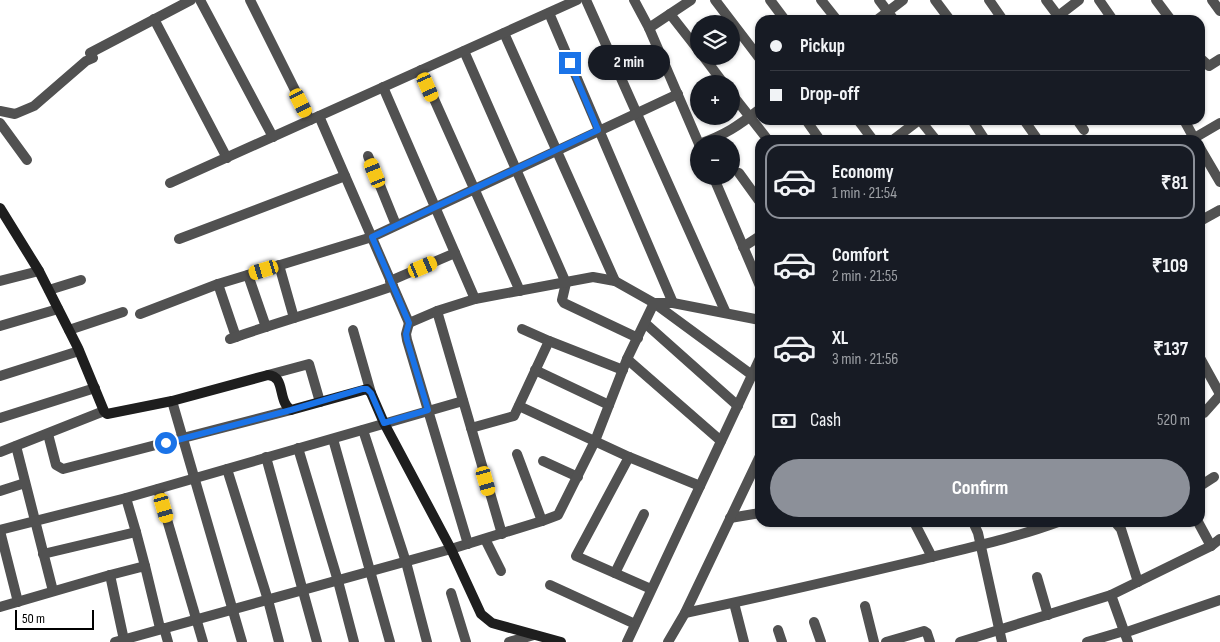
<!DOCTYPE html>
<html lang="en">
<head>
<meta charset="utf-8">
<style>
  :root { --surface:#171b24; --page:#242831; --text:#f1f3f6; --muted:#9ea1a6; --line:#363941; --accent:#8c9099 }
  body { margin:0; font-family:"Sofia Sans Condensed",sans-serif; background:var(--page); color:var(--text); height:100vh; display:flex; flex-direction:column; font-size:19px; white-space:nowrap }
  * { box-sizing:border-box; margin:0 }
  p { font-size:16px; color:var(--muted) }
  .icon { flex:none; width:28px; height:28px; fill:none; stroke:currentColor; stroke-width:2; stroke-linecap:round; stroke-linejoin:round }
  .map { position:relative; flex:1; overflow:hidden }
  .sheet { position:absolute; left:755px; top:135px; width:450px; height:392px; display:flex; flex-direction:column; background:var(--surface); border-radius:15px; box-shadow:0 1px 4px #0004 }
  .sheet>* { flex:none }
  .top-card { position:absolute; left:755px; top:15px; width:450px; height:110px; border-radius:15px; box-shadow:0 1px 4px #0004; display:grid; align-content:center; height:110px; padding:0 15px; background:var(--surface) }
  .fabs { position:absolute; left:690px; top:15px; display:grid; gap:10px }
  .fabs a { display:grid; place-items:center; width:50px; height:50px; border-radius:50%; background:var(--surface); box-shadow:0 1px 4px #0004; font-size:25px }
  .scale { position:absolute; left:15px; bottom:12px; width:79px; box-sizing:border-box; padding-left:5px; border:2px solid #000; border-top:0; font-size:14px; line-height:18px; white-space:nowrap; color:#000; -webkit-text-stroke:4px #fff; paint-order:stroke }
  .end { position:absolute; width:22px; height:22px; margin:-11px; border:6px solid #1a73e8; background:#fff; box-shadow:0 0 0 2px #fff }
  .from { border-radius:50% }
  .bubble { position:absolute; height:35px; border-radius:18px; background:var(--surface); box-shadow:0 1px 4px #0004; font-size:16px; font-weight:700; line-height:35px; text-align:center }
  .car { position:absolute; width:15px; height:30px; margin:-15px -8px; border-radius:6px; box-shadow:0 0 4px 1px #0007; background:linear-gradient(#f5c518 24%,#345 0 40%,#f5c518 0 76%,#345 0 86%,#f5c518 0) }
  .top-card b { display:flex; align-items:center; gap:18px; height:48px; font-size:19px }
  .top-card b+b { border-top:1px solid var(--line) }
  .top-card i { width:12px; height:12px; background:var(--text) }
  ul { padding:9px 0 0; list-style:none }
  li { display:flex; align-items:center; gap:15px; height:75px; margin:0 10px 8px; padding:0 5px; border:2px solid transparent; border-radius:15px }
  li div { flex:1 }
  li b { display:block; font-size:19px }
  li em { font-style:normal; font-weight:700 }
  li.active { border-color:var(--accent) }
  li>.icon { width:45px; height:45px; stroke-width:1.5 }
  .pay { display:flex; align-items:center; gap:12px; height:55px; padding:0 15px; font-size:19px }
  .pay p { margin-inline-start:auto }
  .button { display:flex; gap:10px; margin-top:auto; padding:10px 15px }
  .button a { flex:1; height:58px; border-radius:30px; background:var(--accent); color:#fff; font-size:20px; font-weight:700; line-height:58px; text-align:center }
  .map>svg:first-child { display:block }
</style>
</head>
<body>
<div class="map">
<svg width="1220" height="642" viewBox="0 0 1220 642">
  <rect width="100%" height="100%" fill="#fff"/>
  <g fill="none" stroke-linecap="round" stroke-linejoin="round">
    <g stroke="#515151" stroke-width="10">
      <path d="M200 0 273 137"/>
      <path d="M250 0 310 120"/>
      <path d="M586 0 726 313"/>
      <path d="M634 0 649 28 699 144"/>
      <path d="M715 0 760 59"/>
      <path d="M770 0 785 20"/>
      <path d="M821 0 837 20"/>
      <path d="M879 0 894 20"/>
      <path d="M935 0 950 20"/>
      <path d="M989 0 1003 20"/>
      <path d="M1046 0 1061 20"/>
      <path d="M1099 0 1113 20"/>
      <path d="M1156 0 1171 20"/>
      <path d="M1212 0 1220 11"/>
      <path d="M549 13 673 303"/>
      <path d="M670 14 699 51"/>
      <path d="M154 19 227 158"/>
      <path d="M877 20 903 0"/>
      <path d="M1053 20 1079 0"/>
      <path d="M649 28 691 0"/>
      <path d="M504 33 615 281"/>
      <path d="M464 51 566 283 562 300 564 303 638 338"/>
      <path d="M90 53 191 0"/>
      <path d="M703 56 724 84"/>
      <path d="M1200 58 1209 66 1220 59"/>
      <path d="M421 70 520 291"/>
      <path d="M383 87 475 299"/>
      <path d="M731 93 768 140"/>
      <path d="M0 111 15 114 34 106 86 61 93 58"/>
      <path d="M319 116 409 323 437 311 475 299 593 277 615 281 654 303 752 375"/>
      <path d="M806 120 820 140"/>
      <path d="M858 120 873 140"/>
      <path d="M920 120 936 140"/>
      <path d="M972 120 985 140"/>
      <path d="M1024 120 1038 140"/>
      <path d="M1077 120 1084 130"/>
      <path d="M1184 120 1195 140"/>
      <path d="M0 123 27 160"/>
      <path d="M893 140 919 120"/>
      <path d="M1191 140 1220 123"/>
      <path d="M699 144C725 135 738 126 760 109"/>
      <path d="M1200 148 1220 182"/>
      <path d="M368 156 396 225"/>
      <path d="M739 173 760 202"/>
      <path d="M713 176 760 286"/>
      <path d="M170 183 577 0"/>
      <path d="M1200 221 1220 210"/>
      <path d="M179 239 345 176"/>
      <path d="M743 247 760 236"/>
      <path d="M279 265 294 318"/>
      <path d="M248 275 266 327"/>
      <path d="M0 281 39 271"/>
      <path d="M390 281 455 253"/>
      <path d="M218 284 236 337"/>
      <path d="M49 290 81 280"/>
      <path d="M437 311 502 534"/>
      <path d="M140 314 218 284 372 237 678 94"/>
      <path d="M409 323 406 334 407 340 468 544"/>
      <path d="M646 324 738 406"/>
      <path d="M0 326 58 309"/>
      <path d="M522 329 549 341"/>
      <path d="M69 330 123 312"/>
      <path d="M353 330 371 393"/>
      <path d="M230 339C284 320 339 305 393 286"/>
      <path d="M1200 358 1220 394"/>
      <path d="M627 359 721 441"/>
      <path d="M535 370 609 405"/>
      <path d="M268 375 309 364 320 402"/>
      <path d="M0 376 79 351"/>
      <path d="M172 401 242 642"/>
      <path d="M519 406 629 457 700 486"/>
      <path d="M1200 414 1204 413 1220 395"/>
      <path d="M0 418 95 388"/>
      <path d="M471 428 514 416 549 341 623 370"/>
      <path d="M363 430 406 562 427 642"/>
      <path d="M48 434 56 465 63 469 291 410"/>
      <path d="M333 439 390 642"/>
      <path d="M16 446 53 591"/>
      <path d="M298 448 338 581 354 642"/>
      <path d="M0 452 104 411"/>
      <path d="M517 454 542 521"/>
      <path d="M266 457 317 642"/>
      <path d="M629 457 576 556 651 589"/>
      <path d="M543 461 578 477"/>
      <path d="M227 469 268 600 279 642"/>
      <path d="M1200 486 1214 477"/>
      <path d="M158 489 203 642"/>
      <path d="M0 491 25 483"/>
      <path d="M730 518 760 513"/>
      <path d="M914 522 932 557"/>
      <path d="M973 522 978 533 1002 642"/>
      <path d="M1115 522 1121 529 1138 582"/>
      <path d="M1198 522 1211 546"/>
      <path d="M0 530 126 498 463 401"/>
      <path d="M0 531 18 602"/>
      <path d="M136 532 145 566"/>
      <path d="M485 539 501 571"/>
      <path d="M43 554 136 532 126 498"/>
      <path d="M615 573 644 514"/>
      <path d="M110 575 124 640"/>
      <path d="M1037 577 1048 615"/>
      <path d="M550 585 635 624"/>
      <path d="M451 593 466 642"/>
      <path d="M1111 595 1128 642"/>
      <path d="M734 603 744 642"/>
      <path d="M865 606 874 642"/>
      <path d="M0 607 110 575 145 566 160 628"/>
      <path d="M685 613C762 597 839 579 915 561 963 549 1012 539 1058 522"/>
      <path d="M814 622 821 642"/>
      <path d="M164 628 168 642"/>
      <path d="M778 630 782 642"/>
      <path d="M1124 633 1220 600"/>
      <path d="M115 642 451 549 542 521 558 515 595 441 627 359 654 303H673L760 320"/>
      <path d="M509 642 534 635"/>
      <path d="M627 642 760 358"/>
      <path d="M668 642 685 613 760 456"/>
      <path d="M886 642 924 631 927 633 930 642"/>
      <path d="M960 642 1111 595 1211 546 1220 539"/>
      <path d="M1087 642 1124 631"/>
    </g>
    <path stroke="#1e1e1e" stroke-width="10" d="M0 208 39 271 78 348 104 411 107 414 172 401 268 375C286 376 277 401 291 410L367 389 371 393 384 423 451 549 481 614 492 623 561 642"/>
  </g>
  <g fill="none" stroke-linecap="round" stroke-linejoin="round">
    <path stroke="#1a73e8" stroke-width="6" d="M166 443 291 410 362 389H367L371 393 384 423 428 410 407 340 406 334 409 323 372 237 598 130 570 63"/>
  </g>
</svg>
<div class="fabs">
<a><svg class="icon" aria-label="layers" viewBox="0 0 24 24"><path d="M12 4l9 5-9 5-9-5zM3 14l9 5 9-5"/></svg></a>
<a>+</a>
<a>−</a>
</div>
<div class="scale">50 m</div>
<i class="end from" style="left:166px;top:443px"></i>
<i class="end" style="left:570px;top:63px"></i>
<div class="bubble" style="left:588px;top:45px;width:82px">2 min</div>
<i class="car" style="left:428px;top:87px;rotate:156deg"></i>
<i class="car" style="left:301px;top:103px;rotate:153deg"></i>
<i class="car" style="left:375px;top:173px;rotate:338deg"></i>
<i class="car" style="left:423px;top:267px;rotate:67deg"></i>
<i class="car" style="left:264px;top:270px;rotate:253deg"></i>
<i class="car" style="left:486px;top:481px;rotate:164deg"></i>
<i class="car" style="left:164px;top:508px;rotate:164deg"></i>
<div class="top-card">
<b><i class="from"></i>Pickup</b>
<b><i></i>Drop-off</b>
</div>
<section class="sheet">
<ul>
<li class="active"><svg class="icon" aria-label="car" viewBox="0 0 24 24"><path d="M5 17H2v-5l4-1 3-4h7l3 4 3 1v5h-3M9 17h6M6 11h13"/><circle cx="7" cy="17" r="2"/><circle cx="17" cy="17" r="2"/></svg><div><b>Economy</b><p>1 min · 21:54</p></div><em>₹81</em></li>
<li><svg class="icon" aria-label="car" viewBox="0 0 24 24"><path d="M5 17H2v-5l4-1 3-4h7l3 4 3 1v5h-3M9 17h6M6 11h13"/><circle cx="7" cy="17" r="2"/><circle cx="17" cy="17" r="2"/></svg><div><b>Comfort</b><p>2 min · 21:55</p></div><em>₹109</em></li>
<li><svg class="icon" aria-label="car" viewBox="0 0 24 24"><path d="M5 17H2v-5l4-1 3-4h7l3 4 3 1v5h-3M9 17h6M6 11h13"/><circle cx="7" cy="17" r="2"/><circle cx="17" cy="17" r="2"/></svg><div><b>XL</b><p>3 min · 21:56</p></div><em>₹137</em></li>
</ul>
<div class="pay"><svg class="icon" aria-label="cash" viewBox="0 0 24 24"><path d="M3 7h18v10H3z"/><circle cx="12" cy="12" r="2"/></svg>Cash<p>520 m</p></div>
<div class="button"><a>Confirm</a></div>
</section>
</div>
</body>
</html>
